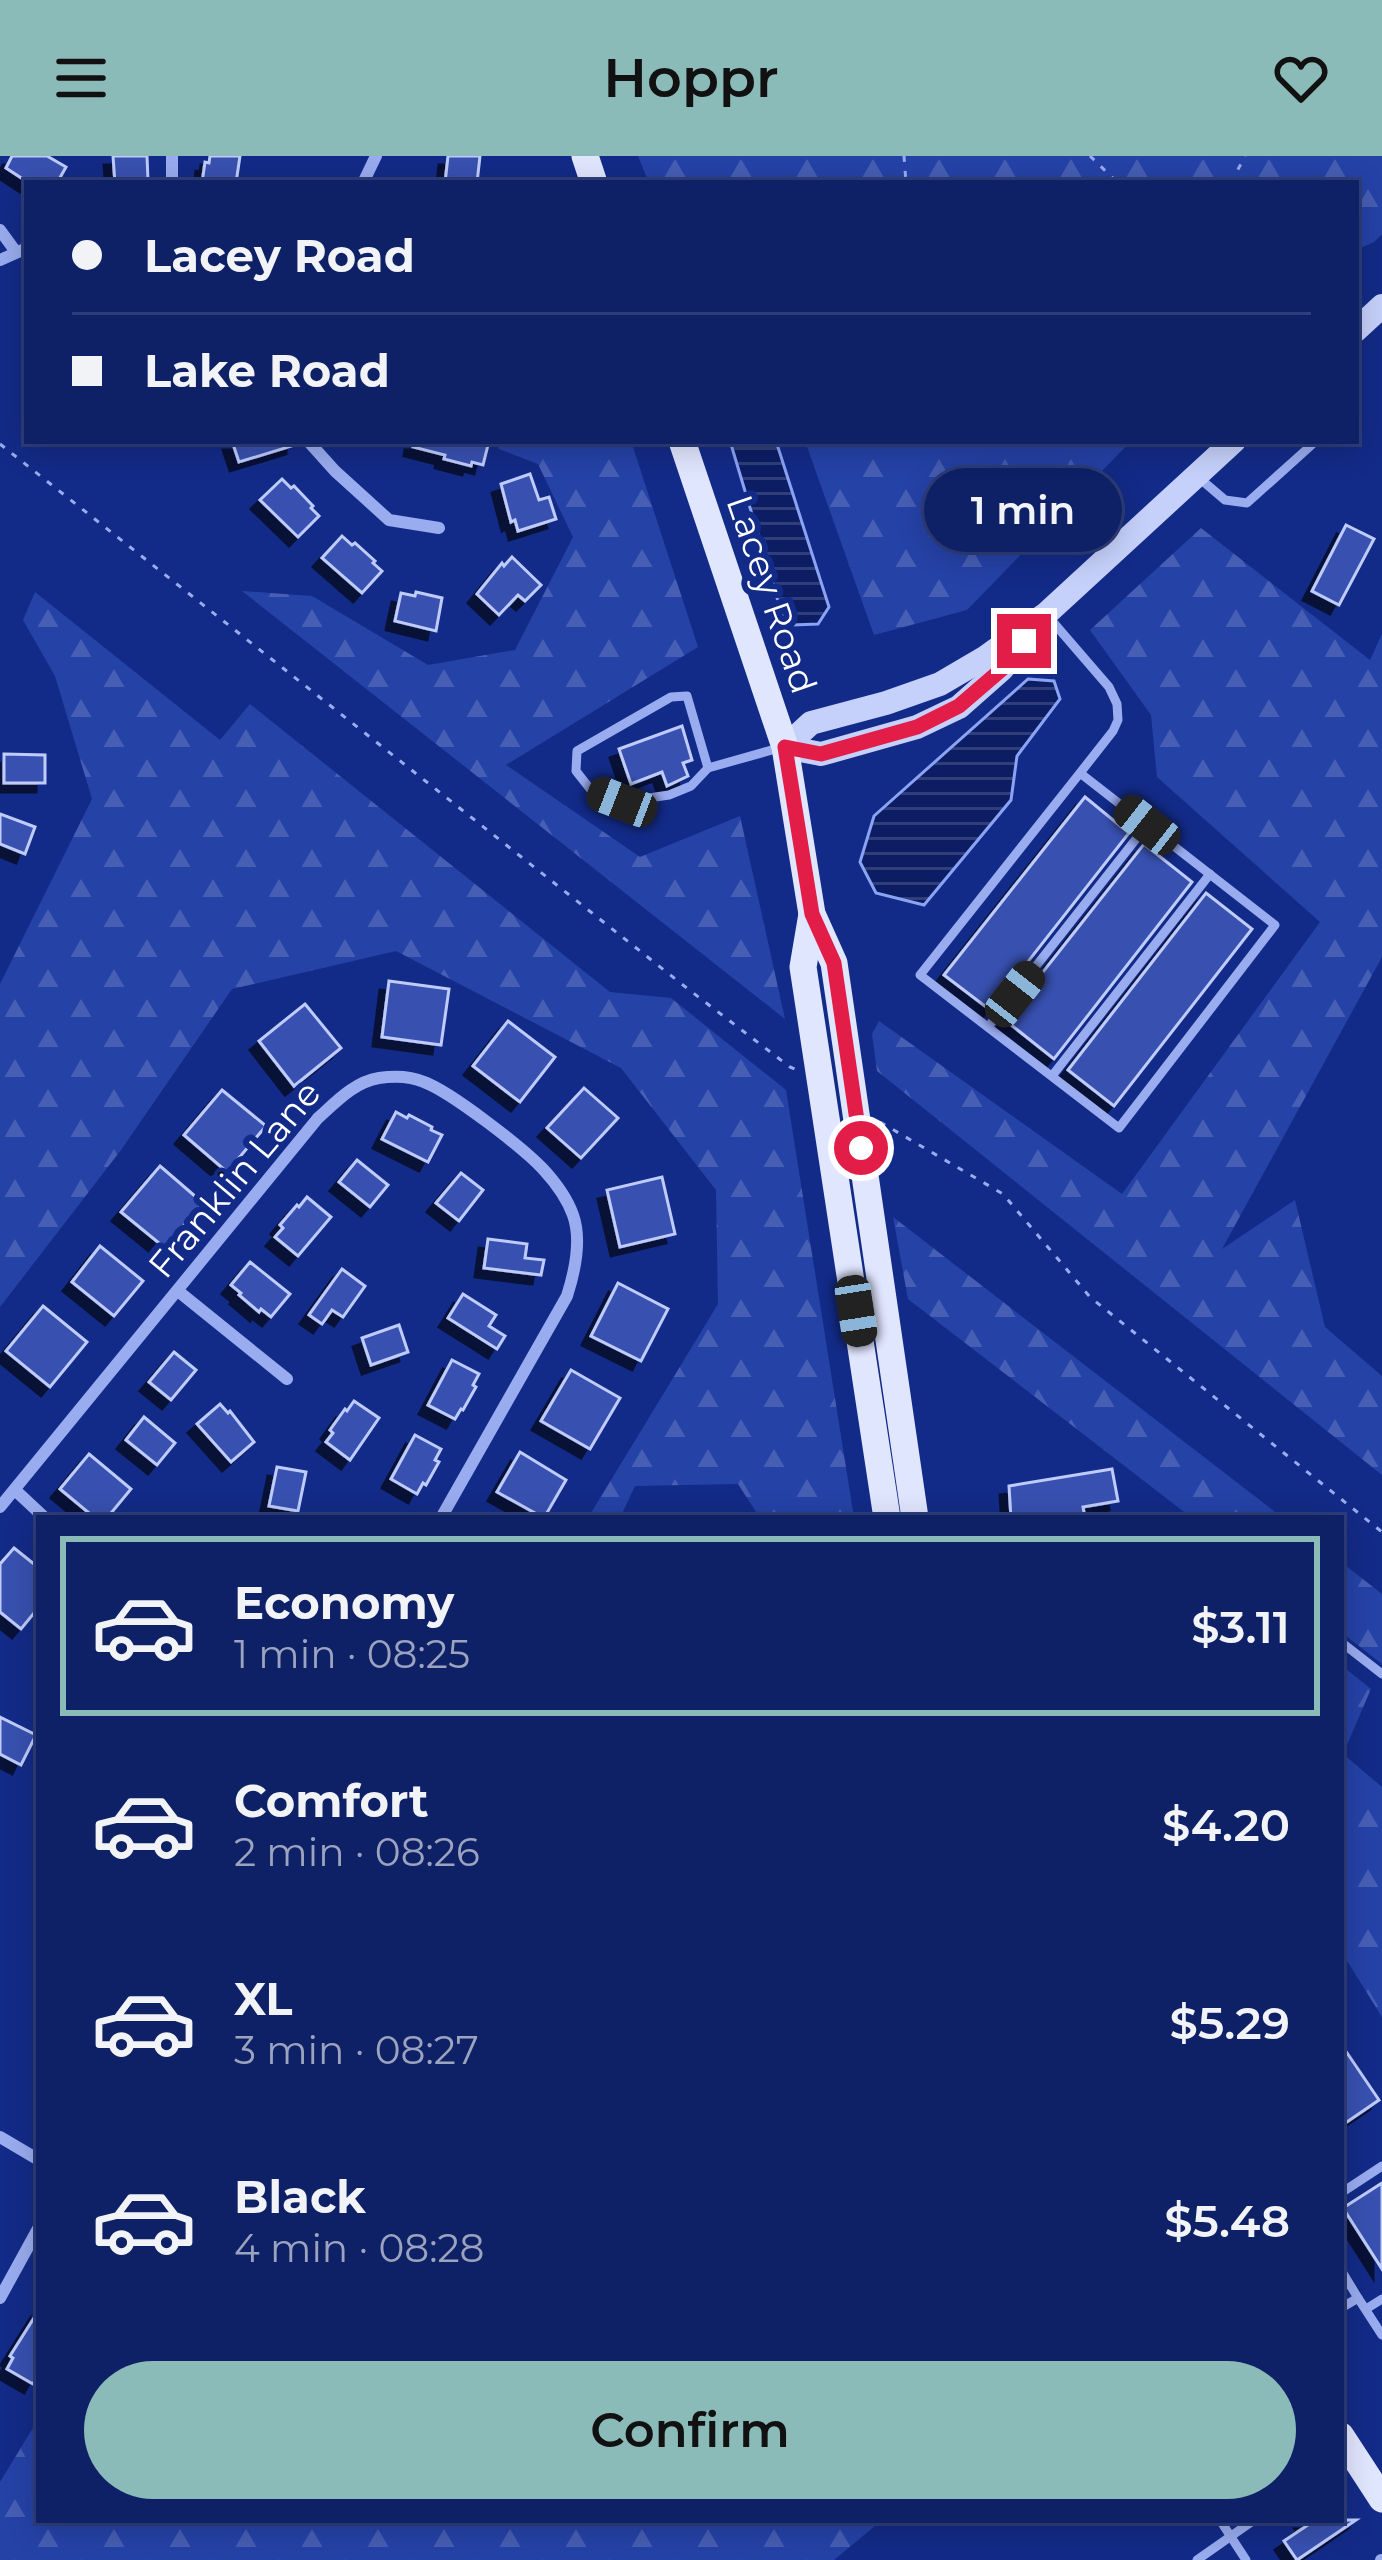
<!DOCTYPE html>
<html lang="en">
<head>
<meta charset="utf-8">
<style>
  :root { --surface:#0e2066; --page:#1c2d6f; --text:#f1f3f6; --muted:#9ba3bf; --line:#2e3e7a; --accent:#8bbbb9 }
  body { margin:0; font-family:Montserrat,sans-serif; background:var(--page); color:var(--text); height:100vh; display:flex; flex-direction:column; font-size:45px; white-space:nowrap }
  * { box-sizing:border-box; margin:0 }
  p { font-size:39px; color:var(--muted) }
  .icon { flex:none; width:66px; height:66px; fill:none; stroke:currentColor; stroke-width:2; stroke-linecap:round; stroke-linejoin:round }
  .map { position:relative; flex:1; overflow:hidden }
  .side { position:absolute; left:36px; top:1359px; width:1308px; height:1008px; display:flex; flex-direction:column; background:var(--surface); border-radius:0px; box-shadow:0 6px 30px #0003,0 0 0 3px var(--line) }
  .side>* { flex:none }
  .guide { position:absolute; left:24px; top:24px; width:1335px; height:264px; border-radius:0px; box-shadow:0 6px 30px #0003,0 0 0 3px var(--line); display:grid; align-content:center; height:264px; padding:0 48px; background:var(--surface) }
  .end { position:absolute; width:54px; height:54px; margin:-27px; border:15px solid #e11d48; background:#fff; box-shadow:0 0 0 6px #fff }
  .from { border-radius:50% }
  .bubble { position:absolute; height:84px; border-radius:42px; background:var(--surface); box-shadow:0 6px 30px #0003,0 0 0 3px var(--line); font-size:39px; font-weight:600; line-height:84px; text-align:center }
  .car { position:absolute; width:36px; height:72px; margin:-36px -18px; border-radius:15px; box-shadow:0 0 9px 3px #0007; background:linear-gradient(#222 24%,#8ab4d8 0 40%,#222 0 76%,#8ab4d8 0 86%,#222 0) }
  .guide b { display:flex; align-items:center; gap:42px; height:114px; font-size:45px }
  .guide b+b { border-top:3px solid var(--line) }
  .guide i { width:30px; height:30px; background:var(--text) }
  ul { padding:21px 0 0; list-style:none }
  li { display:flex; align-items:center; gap:36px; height:180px; margin:0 24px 18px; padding:0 24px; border:6px solid transparent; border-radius:0px }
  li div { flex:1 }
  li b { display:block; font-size:45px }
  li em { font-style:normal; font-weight:600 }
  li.active { border-color:var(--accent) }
  li>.icon { width:108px; height:108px; stroke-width:1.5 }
  .primary-button { display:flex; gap:24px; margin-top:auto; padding:24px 48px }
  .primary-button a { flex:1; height:138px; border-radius:72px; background:var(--accent); color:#111; font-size:48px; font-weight:600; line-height:138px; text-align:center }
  header { display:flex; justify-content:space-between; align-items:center; height:156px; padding:0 48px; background:var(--accent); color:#111; font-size:54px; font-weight:600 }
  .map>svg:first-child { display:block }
</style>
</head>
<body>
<header><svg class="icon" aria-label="menu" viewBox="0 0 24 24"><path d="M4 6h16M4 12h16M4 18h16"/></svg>Hoppr<svg class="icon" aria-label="heart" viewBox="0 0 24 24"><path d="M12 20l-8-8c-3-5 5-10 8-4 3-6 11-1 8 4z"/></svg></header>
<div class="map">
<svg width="1382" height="2404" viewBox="0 0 1382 2404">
  <defs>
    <pattern id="forest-firs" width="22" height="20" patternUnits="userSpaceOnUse" patternTransform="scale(3)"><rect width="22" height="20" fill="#2542a7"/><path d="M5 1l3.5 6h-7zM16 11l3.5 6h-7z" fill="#465eb4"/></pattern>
    <pattern id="water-rules" width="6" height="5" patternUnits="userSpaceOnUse" patternTransform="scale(3)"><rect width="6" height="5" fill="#0c1d64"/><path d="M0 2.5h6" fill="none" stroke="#303f7b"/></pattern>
    <filter id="shadow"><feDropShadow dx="-9" dy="9" stdDeviation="0" flood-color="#0009"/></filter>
  </defs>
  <rect width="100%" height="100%" fill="#132b88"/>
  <g fill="url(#forest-firs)">
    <path d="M638 0H1382V78L1374 86 1356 94V27H649Z"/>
    <path d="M496 285H631L698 491 506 609 640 701 740 660 785 863 242 435 312 440 428 509 515 494 573 381 538 308 499 293Z"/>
    <path d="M805 285H1131L967 454 874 479Z"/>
    <path d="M1201 372 1370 504 1382 478V801L1222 1093 1295 1044 1325 1171 1382 1220V1319L877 915 872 878 879 865 1122 1038 1320 766 1157 621 1151 559 1090 474Z"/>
    <path d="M35 436 220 584 250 548 610 836 671 842 786 934 854 1362H760L738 1328 635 1330 620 1362H588L718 1148 716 1034 621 912 396 795 232 833 121 994 0 1151V828L92 643 55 520 23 464Z"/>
    <path d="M893 1061 1283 1362H1192L908 1143Z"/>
    <path d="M1341 1406 1382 1438V1508L1341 1476Z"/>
    <path d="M1341 1509 1371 1533 1343 1598 1382 1631V1861L1341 1795Z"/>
    <path d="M39 2262V2364H882L834 2404H0V2326Z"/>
  </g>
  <g fill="url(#water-rules)" stroke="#8aa3f3" stroke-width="3">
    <path d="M730 285H776L829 451 818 468 792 469 781 455Z"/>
    <path d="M1028 523 1054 525 1060 543 1017 600 1011 644 924 749 876 737 860 706 874 660Z"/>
  </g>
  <g fill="#3751b0" stroke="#bfccfb" stroke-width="3" filter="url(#shadow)">
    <path d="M12 0H47L66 11 57 27H29L6 12Z"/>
    <path d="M113 0H147L148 25 115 27Z"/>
    <path d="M210 0H240L236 27H202L205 6 209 7Z"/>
    <path d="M448 0H480L477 27H445Z"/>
    <path d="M232 285H295V289L239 306Z"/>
    <path d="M414 285H489L483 309 472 306 471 310 444 303 445 299 413 291Z"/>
    <path d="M530 318 539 344 549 341 556 363 518 375 515 364 511 366 501 328Z"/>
    <path d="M282 323 291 332 294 330 313 350 311 352 319 360 298 381 260 344Z"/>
    <path d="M1346 369 1374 383 1339 449 1312 435Z"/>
    <path d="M342 380 352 389 355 387 375 405 373 407 382 415 362 437 322 402Z"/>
    <path d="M512 401 541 429 525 445 518 439 499 459 477 438 502 407 504 410Z"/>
    <path d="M416 436 442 442 436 475 395 465 401 437 415 440Z"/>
    <path d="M682 570 692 604 683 607 688 620 667 630 662 616 631 628 619 593Z"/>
    <path d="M4 598 45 599V627H4Z"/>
    <path d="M1085 641 1129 677 990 854 944 819Z"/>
    <path d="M0 658 35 671 25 698 0 688Z"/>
    <path d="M1144 688 1192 726 1054 903 1005 864Z"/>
    <path d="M1206 737 1252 773 1114 950 1068 914Z"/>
    <path d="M389 825 449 833 441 889 382 881Z"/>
    <path d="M305 848 341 892 294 930 259 885Z"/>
    <path d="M508 865 555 901 520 946 473 910Z"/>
    <path d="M584 932 618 962 581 1002 547 972Z"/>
    <path d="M222 934 266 970 227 1016 184 979Z"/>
    <path d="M396 956 407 962 409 959 432 971 431 974 442 979 428 1006 382 983Z"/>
    <path d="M357 1004 388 1029 370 1051 339 1026Z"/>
    <path d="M160 1010 203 1047 165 1092 121 1056Z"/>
    <path d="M461 1017 483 1034 459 1065 436 1047Z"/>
    <path d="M662 1021 675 1078 620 1091 607 1034Z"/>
    <path d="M307 1041 331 1061 298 1100 275 1081 283 1072 280 1069 297 1049 299 1051Z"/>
    <path d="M488 1083 527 1088 525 1102 544 1104 541 1119 484 1112Z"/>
    <path d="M100 1090 143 1125 114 1160 72 1126Z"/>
    <path d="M250 1106 290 1138 271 1161 261 1153 259 1156 239 1139 241 1137 231 1129Z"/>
    <path d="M342 1113 365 1130 343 1161 332 1154 322 1168 309 1159Z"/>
    <path d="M618 1127 668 1153 641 1205 591 1180Z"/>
    <path d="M463 1138 496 1159 489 1170 505 1180 497 1193 448 1162Z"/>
    <path d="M43 1150 87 1186 50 1231 6 1195Z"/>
    <path d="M399 1169 408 1196 371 1209 362 1182Z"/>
    <path d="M174 1196 196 1214 171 1244 149 1226Z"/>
    <path d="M452 1204 479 1218 473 1229 476 1231 463 1254 461 1253 455 1263 428 1249Z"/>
    <path d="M571 1214 620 1242 590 1293 541 1265Z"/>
    <path d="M354 1245 379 1262 350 1304 326 1286 333 1277 330 1274 345 1253 347 1255Z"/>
    <path d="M220 1248 228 1257 230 1255 254 1286 231 1306 197 1268Z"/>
    <path d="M144 1261 175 1287 157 1309 126 1284Z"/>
    <path d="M415 1279 441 1293 435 1304 439 1306 426 1329 423 1327 417 1338 391 1323Z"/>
    <path d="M520 1296 566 1324 544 1362 497 1336Z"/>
    <path d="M89 1298 131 1333 107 1362H95L60 1333Z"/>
    <path d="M277 1311 306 1316 298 1355 269 1350Z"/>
    <path d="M1112 1313 1118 1345 1083 1351 1085 1362H1011L1009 1330Z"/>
    <path d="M14 1392 39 1412V1451L21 1473 0 1456V1408Z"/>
    <path d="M0 1561 36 1579 21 1609 0 1598Z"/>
    <path d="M1341 1888 1379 1944 1341 1970Z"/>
    <path d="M1382 2027V2113L1343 2052Z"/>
    <path d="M39 2154V2217L33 2228 7 2213 13 2202 10 2200Z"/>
    <path d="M1304 2364H1356L1297 2404 1284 2385 1308 2369Z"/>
  </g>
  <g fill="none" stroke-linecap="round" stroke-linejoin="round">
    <g stroke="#99acef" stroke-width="3" stroke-dasharray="6 9" stroke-linecap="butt">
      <path d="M904 0 906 27"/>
      <path d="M1090 0 1118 27"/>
      <path d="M1231 27 1245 0"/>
      <path d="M0 288 688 833 790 911 797 914"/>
      <path d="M880 966 1003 1038 1090 1141 1382 1376"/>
    </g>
    <g stroke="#99acef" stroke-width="9">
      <path d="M1198 321 1225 344 1247 347 1316 285"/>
      <path d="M1046 458 1109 531 1117 548 1118 564 1113 575 1080 617 920 819 1119 972 1275 769 1080 617"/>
      <path d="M708 612 687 540 671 541 577 595 576 615 591 634 622 646 669 639 691 630 708 612 779 592"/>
      <path d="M988 871 1147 669"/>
      <path d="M1052 920 1210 718"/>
      <path d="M1341 1486 1382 1518"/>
      <path d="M1341 2037 1382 2010"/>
      <path d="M1341 2114 1358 2142 1341 2152"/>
      <path d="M1358 2142 1382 2179"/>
      <path d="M1366 2153 1382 2143"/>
      <path d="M1220 2364 1246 2404"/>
      <path d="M1197 2404 1254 2364"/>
    </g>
    <g stroke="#99acef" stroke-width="12">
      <path d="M172 27V0"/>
      <path d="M363 27 376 0"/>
      <path d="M0 74 16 96"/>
      <path d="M0 104 27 92"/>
      <path d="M308 285 335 315 389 364 439 372"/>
      <path d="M178 1135 287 1223"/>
      <path d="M15 1334 45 1362"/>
      <path d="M0 1351 318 962C336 946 354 926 379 922 394 920 410 920 424 926 451 936 522 991 543 1013 555 1026 567 1042 573 1059 582 1084 575 1115 567 1140L441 1362"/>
      <path d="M0 1981 39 2004"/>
      <path d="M0 2142 39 2071"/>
      <path d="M1381 2404H1382"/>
    </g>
    <g stroke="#c6d1fb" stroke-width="24">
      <path d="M1356 174 1382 150"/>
      <path d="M785 591 811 567 886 547 940 528 986 501 1046 458 1234 285"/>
      <path d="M785 591 821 598 917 571 959 551 1002 513 1026 483"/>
    </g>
    <g stroke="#e1e6ff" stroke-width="27">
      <path d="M585 0 594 27"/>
      <path d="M682 285 785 591 812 758 834 807 915 1362"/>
      <path d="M812 758 803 811 887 1362"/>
      <path d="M1341 2280 1382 2343"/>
    </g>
  </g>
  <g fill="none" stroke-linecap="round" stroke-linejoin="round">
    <path stroke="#e11d48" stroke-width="15" d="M861 992 834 807 812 758 785 591 821 598 917 571 959 550 1002 513 1024 485"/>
  </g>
  <g text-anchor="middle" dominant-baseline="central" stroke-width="12" stroke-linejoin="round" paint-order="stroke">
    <g font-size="36" fill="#fff" stroke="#132b88">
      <text transform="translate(772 438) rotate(71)">Lacey Road</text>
      <text transform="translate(234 1023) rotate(-50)">Franklin Lane</text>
    </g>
  </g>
</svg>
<i class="end from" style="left:861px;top:992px"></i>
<i class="end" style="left:1024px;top:485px"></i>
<div class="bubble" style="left:924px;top:312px;width:198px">1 min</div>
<i class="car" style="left:622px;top:646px;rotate:291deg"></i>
<i class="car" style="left:1147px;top:669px;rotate:308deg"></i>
<i class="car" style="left:1015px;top:838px;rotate:38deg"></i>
<i class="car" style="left:856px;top:1155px;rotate:171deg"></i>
<div class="guide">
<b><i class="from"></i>Lacey Road</b>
<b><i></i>Lake Road</b>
</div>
<section class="side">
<ul>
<li class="active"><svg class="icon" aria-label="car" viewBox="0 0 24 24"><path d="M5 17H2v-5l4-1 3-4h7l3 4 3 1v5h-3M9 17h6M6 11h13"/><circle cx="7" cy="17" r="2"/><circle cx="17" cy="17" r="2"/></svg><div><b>Economy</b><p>1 min · 08:25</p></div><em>$3.11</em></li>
<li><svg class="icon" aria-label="car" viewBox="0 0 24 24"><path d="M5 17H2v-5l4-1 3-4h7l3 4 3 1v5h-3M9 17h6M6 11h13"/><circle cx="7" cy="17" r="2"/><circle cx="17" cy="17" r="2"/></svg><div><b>Comfort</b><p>2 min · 08:26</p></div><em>$4.20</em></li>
<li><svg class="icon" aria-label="car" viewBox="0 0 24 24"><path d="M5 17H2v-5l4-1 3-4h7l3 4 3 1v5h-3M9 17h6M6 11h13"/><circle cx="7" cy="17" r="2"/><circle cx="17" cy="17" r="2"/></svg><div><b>XL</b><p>3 min · 08:27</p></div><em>$5.29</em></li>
<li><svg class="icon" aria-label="car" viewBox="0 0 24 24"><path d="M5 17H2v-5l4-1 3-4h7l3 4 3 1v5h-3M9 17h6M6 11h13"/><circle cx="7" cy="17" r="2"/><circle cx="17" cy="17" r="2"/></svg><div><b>Black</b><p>4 min · 08:28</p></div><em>$5.48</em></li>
</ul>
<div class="primary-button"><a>Confirm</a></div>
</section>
</div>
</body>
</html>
